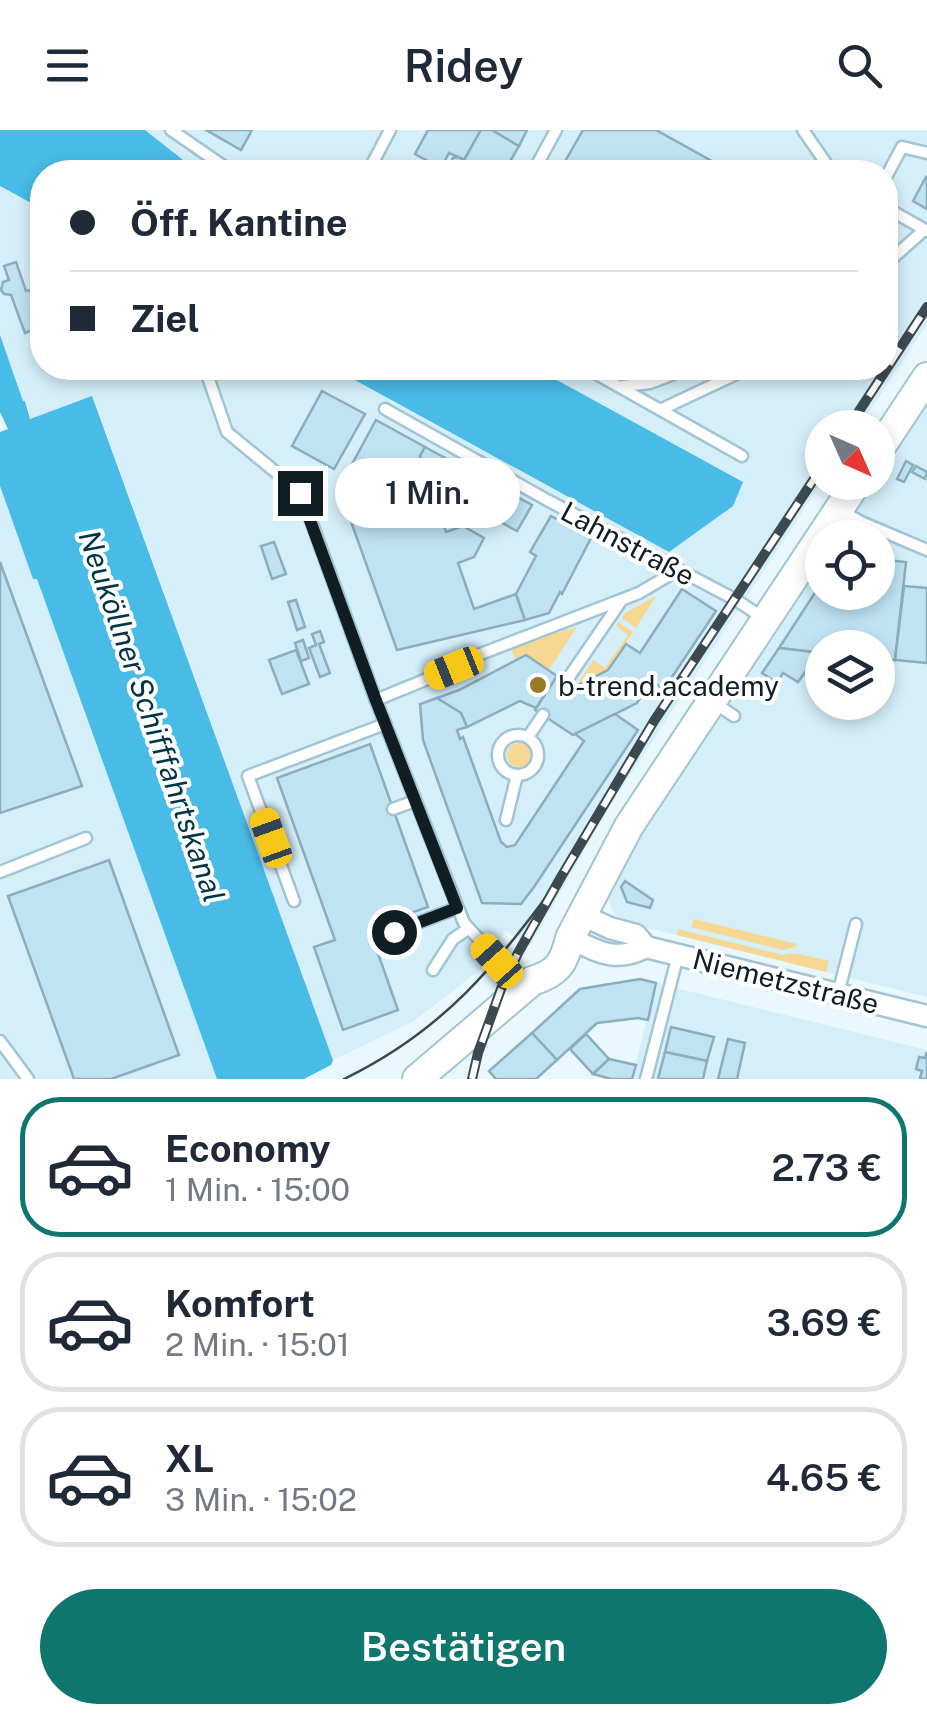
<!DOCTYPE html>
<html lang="de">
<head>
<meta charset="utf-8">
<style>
  :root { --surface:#fff; --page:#f6f6f7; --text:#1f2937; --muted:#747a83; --line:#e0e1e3; --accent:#0f766e }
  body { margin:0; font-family:"Public Sans",sans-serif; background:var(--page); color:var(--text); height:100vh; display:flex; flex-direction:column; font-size:38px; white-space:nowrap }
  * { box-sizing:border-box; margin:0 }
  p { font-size:32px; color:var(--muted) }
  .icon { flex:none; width:55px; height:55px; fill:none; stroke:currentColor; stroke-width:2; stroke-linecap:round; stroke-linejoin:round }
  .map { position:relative; height:949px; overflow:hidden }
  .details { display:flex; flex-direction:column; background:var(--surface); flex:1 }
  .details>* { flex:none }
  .banner { position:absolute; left:30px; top:30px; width:868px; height:220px; border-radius:40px; box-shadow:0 5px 15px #0003; display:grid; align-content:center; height:220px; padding:0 40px; background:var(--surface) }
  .needle { width:65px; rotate:135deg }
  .fabs { position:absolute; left:805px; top:280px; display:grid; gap:20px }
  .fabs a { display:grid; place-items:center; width:90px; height:90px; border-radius:50%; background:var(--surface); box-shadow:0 5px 15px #0003; font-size:50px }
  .end { position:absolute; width:45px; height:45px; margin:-22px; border:12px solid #101e23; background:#fff; box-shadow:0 0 0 5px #fff }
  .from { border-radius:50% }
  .bubble { position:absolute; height:70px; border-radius:35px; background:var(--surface); box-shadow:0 5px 15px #0003; font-size:32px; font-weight:600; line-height:70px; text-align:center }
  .car { position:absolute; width:30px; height:60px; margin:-30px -15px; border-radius:12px; box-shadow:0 0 8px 2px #0007; background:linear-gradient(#f5c518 24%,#345 0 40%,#f5c518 0 76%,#345 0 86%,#f5c518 0) }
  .banner b { display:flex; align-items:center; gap:35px; height:95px; font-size:38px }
  .banner b+b { border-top:2px solid var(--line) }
  .banner i { width:25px; height:25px; background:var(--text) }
  ul { padding:18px 0 0; list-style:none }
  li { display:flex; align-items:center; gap:30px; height:140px; margin:0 20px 15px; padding:0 20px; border:5px solid var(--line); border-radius:40px }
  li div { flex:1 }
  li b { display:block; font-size:38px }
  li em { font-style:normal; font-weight:600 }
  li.active { border-color:var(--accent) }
  li>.icon { width:90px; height:90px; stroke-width:1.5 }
  .cta { display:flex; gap:20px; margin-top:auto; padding:20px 40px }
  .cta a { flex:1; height:115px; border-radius:60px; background:var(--accent); color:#fff; font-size:40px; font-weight:600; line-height:115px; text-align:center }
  header { display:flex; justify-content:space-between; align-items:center; height:130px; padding:0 40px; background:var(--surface); font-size:45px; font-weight:600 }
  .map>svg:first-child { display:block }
</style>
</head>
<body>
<header><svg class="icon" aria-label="menu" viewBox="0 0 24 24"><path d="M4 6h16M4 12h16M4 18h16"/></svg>Ridey<svg class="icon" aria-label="search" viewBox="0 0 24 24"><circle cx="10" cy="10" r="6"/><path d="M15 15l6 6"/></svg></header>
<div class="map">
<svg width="927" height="949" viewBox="0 0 927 949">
  <rect width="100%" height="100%" fill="#e9f7fe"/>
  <g fill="#d5effa" fill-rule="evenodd">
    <path d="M144 0H927V194L859 297 822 298V352L604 685 530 816 506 801 481 839 414 891 333 930 93 267 30 289V282L26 271H23L0 205V56L42 79V238H333L669 421 743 352 535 238H885V42H197Z"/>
    <path d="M927 271V867L624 792 612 780 609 770 610 761 614 752 661 673 822 429V462H878V408L836 407 873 353 878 352V346ZM822 518H878V572H822Z"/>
    <path d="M0 356 33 449 37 448 217 949H0Z"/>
    <path d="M656 853 927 920 921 948 923 949H632Z"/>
  </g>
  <g fill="#f7d893">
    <path d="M656 466 636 498 622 488 625 483Z"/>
    <path d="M618 492 633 502 608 540 576 556 593 530 605 538 628 505 616 496Z"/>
    <path d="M577 497 549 540 526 525 516 531 510 516Z"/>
    <circle cx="519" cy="625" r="12"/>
    <path d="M694 789 797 814 796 817 783 820 691 797Z"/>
    <path d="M678 799 783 825 795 823 829 831 826 842 677 805Z"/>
  </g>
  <g fill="#48bbe6">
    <path d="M0 0H145L198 42H42V79L0 56Z"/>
    <path d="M0 205 23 271H25L30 289 92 266 333 930 331 935 304 949H217L37 449H33L0 356V302L8 299 0 282Z"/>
    <path d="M333 238H535L743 352 733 376 669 422Z"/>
  </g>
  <g fill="#c0e3f3" stroke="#8badbc" stroke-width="2.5">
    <path d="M206 0H252L241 20Z"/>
    <path d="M428 0H481L464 30 449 23 441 38 415 24Z"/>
    <path d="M481 0H492L519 16 504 42H449L448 38 453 28 458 27 464 30Z"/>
    <path d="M492 0H527L519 16Z"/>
    <path d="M583 0H656L717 34 712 42H559Z"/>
    <path d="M926 47 927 48V79L913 71Z"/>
    <path d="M16 132 26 161 30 160 42 196 25 203 11 165 4 164 1 160 3 152 9 150 4 136Z"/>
    <path d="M42 196V230L32 200Z"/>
    <path d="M721 238H767L716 258 708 244Z"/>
    <path d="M322 261 365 284 334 339 292 316Z"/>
    <path d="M376 290 425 317 420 326 446 402 463 396 484 408 474 427 458 433 474 479 516 464 525 490 397 520 339 358Z"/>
    <path d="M425 317 532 375 517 401 442 360 433 364 420 326Z"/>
    <path d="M906 331 913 335 904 352 897 349Z"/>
    <path d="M916 336 927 342 925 349 912 342Z"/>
    <path d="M551 386 591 408 562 464 560 462 549 483 525 490 516 464 536 426 530 422Z"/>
    <path d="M274 412 286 444 272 449 261 416Z"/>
    <path d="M878 429 906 432 895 530 878 528V518H822V523L779 518 822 452V462H878Z"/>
    <path d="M0 432 82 656 0 683Z"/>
    <path d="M904 456 927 458V533L895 530Z"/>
    <path d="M682 459 716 481 664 559 651 551 637 573 573 605 535 580 558 544 576 556 608 540 626 514 640 523Z"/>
    <path d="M296 470 305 497 297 500 288 472Z"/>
    <path d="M320 501 324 512 319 514 330 543 320 547 309 518 316 515 312 504Z"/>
    <path d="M303 510 309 528 301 531 295 513Z"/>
    <path d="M779 518 822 523 816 532 813 531 798 552 783 543 777 553 762 543Z"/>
    <path d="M296 520 309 554 282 564 269 530Z"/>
    <path d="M526 525 557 546 536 578 520 571 467 597 461 583 437 568 459 560Z"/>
    <path d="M437 568 461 583 467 597 457 600 460 609 463 607 501 712 507 717 515 715 584 611 575 604 615 584 638 600 534 757 521 774 482 773 423 610 420 574Z"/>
    <path d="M370 614 428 777 369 798 398 880 343 900 314 817 335 810 277 648Z"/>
    <path d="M109 730 179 925 111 949H74L8 766Z"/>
    <path d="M625 751 653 770 650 778 627 772 621 757Z"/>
    <path d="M640 849 656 853 648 890 638 888 597 893 557 930 532 903 580 859Z"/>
    <path d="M671 897 714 907 707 931 665 922Z"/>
    <path d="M532 903 557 930 536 949H496L489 941Z"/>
    <path d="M586 904 609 929 593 944 570 919Z"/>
    <path d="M728 909 745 913 737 949H718Z"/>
    <path d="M665 922 707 931 703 949H658Z"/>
    <path d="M927 922V949H923L920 948 922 941 916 939 919 927 925 928Z"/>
    <path d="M609 929 636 935 632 949H611L593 944Z"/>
  </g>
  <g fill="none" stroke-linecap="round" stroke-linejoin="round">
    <defs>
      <g id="lane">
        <path d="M171 0 232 42"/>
        <path d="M803 0 832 42"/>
        <path d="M368 42 390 0"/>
        <path d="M533 42 556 0"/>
        <path d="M885 49 902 17 927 23"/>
        <path d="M885 77 927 101"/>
        <path d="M885 135 924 100"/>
        <path d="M586 238 742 326"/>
        <path d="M206 241 227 302 301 363 375 568 464 793 523 857"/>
        <path d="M623 256 650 253 689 238"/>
        <path d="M385 279 547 370 736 470 765 489"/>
        <path d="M662 279 749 238"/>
        <path d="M842 381 861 392 927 420"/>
        <path d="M465 530 639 463 678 440"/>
        <path d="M567 550 621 471"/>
        <path d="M376 570 454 538"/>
        <path d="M713 572 734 586"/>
        <circle cx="518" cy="625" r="20"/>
        <path d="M528 607 543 585"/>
        <path d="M393 679 415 671"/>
        <path d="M506 690 517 645"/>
        <path d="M0 742 86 708"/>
        <path d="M294 771 248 646 385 594"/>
        <path d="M394 802 457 778"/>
        <path d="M433 840 453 809 468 799"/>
        <path d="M838 864 856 794"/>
        <path d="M0 911 28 949"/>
        <path d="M646 949 678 825"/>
      </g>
      <g id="street">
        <path d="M582 785 610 798 636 805 646 817 927 886"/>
        <path d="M570 808C598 822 616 833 646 817"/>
      </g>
      <g id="secondary">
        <path d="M878 321 927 247"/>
        <path d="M417 949 532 851C558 843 564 833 570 808L629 696 857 352"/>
      </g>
    </defs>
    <use href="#lane" stroke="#a2c4d3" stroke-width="15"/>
    <use href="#street" stroke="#a2c4d3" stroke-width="25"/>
    <use href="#secondary" stroke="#a2c4d3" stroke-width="32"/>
    <use href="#lane" stroke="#fff" stroke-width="10"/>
    <use href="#street" stroke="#fff" stroke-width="20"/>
    <use href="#secondary" stroke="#fff" stroke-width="28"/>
    <path stroke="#3c4a4f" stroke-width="2.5" d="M344 949C445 900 496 835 561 747"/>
    <defs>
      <g id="rail">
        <path d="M848 298 927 177"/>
        <path d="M472 949 478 923 501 859 518 823 561 747 654 591 822 337"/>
      </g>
    </defs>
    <use href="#rail" stroke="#3c4a4f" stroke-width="10"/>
    <use href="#rail" stroke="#fff" stroke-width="6" stroke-dasharray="19" stroke-linecap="butt"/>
  </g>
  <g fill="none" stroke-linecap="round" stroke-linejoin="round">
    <path stroke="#101e23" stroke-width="12" d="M300 363 375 568 457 778 394 802"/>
  </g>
  <circle fill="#9b7a24" stroke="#fff" stroke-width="4" cx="538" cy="555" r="10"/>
  <g text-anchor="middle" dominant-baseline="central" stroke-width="8" stroke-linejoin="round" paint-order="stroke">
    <g font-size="28" fill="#101e23" stroke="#fff">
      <text transform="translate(628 413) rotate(28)">Lahnstraße</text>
      <text transform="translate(786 851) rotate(14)">Niemetzstraße</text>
    </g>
    <g font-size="28" fill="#101e23" stroke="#fff" text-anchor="start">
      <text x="558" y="555">b-trend.academy</text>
    </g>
    <g font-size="30" font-style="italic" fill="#003546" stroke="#fff">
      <text transform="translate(152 586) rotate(71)">Neuköllner Schifffahrtskanal</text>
    </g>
  </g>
</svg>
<div class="fabs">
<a><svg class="needle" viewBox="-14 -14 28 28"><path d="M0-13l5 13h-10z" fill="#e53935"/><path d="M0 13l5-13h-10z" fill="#747a83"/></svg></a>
<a><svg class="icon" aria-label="locate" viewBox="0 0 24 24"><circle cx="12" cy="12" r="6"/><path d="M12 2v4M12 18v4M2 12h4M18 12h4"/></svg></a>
<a><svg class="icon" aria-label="layers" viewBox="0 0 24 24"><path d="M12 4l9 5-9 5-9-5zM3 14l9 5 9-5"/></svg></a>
</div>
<i class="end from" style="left:394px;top:802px"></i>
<i class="end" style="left:300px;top:363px"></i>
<div class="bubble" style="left:335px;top:328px;width:185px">1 Min.</div>
<i class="car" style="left:454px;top:538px;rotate:248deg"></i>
<i class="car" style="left:271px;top:708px;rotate:340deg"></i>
<i class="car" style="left:497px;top:831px;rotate:318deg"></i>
<div class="banner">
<b><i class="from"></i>Öff. Kantine</b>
<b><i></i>Ziel</b>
</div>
</div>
<section class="details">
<ul>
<li class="active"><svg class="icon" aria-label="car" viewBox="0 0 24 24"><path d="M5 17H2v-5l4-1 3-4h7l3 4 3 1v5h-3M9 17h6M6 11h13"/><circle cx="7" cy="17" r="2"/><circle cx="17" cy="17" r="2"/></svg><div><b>Economy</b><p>1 Min. · 15:00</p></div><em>2.73 €</em></li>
<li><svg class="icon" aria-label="car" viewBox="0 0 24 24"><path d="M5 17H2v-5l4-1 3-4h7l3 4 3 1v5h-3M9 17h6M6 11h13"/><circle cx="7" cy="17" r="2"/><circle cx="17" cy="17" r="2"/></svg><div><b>Komfort</b><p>2 Min. · 15:01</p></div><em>3.69 €</em></li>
<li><svg class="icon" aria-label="car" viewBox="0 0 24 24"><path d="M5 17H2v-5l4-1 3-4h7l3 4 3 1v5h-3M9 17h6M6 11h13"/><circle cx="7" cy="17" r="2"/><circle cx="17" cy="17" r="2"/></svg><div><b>XL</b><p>3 Min. · 15:02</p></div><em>4.65 €</em></li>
</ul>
<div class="cta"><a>Bestätigen</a></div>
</section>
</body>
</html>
